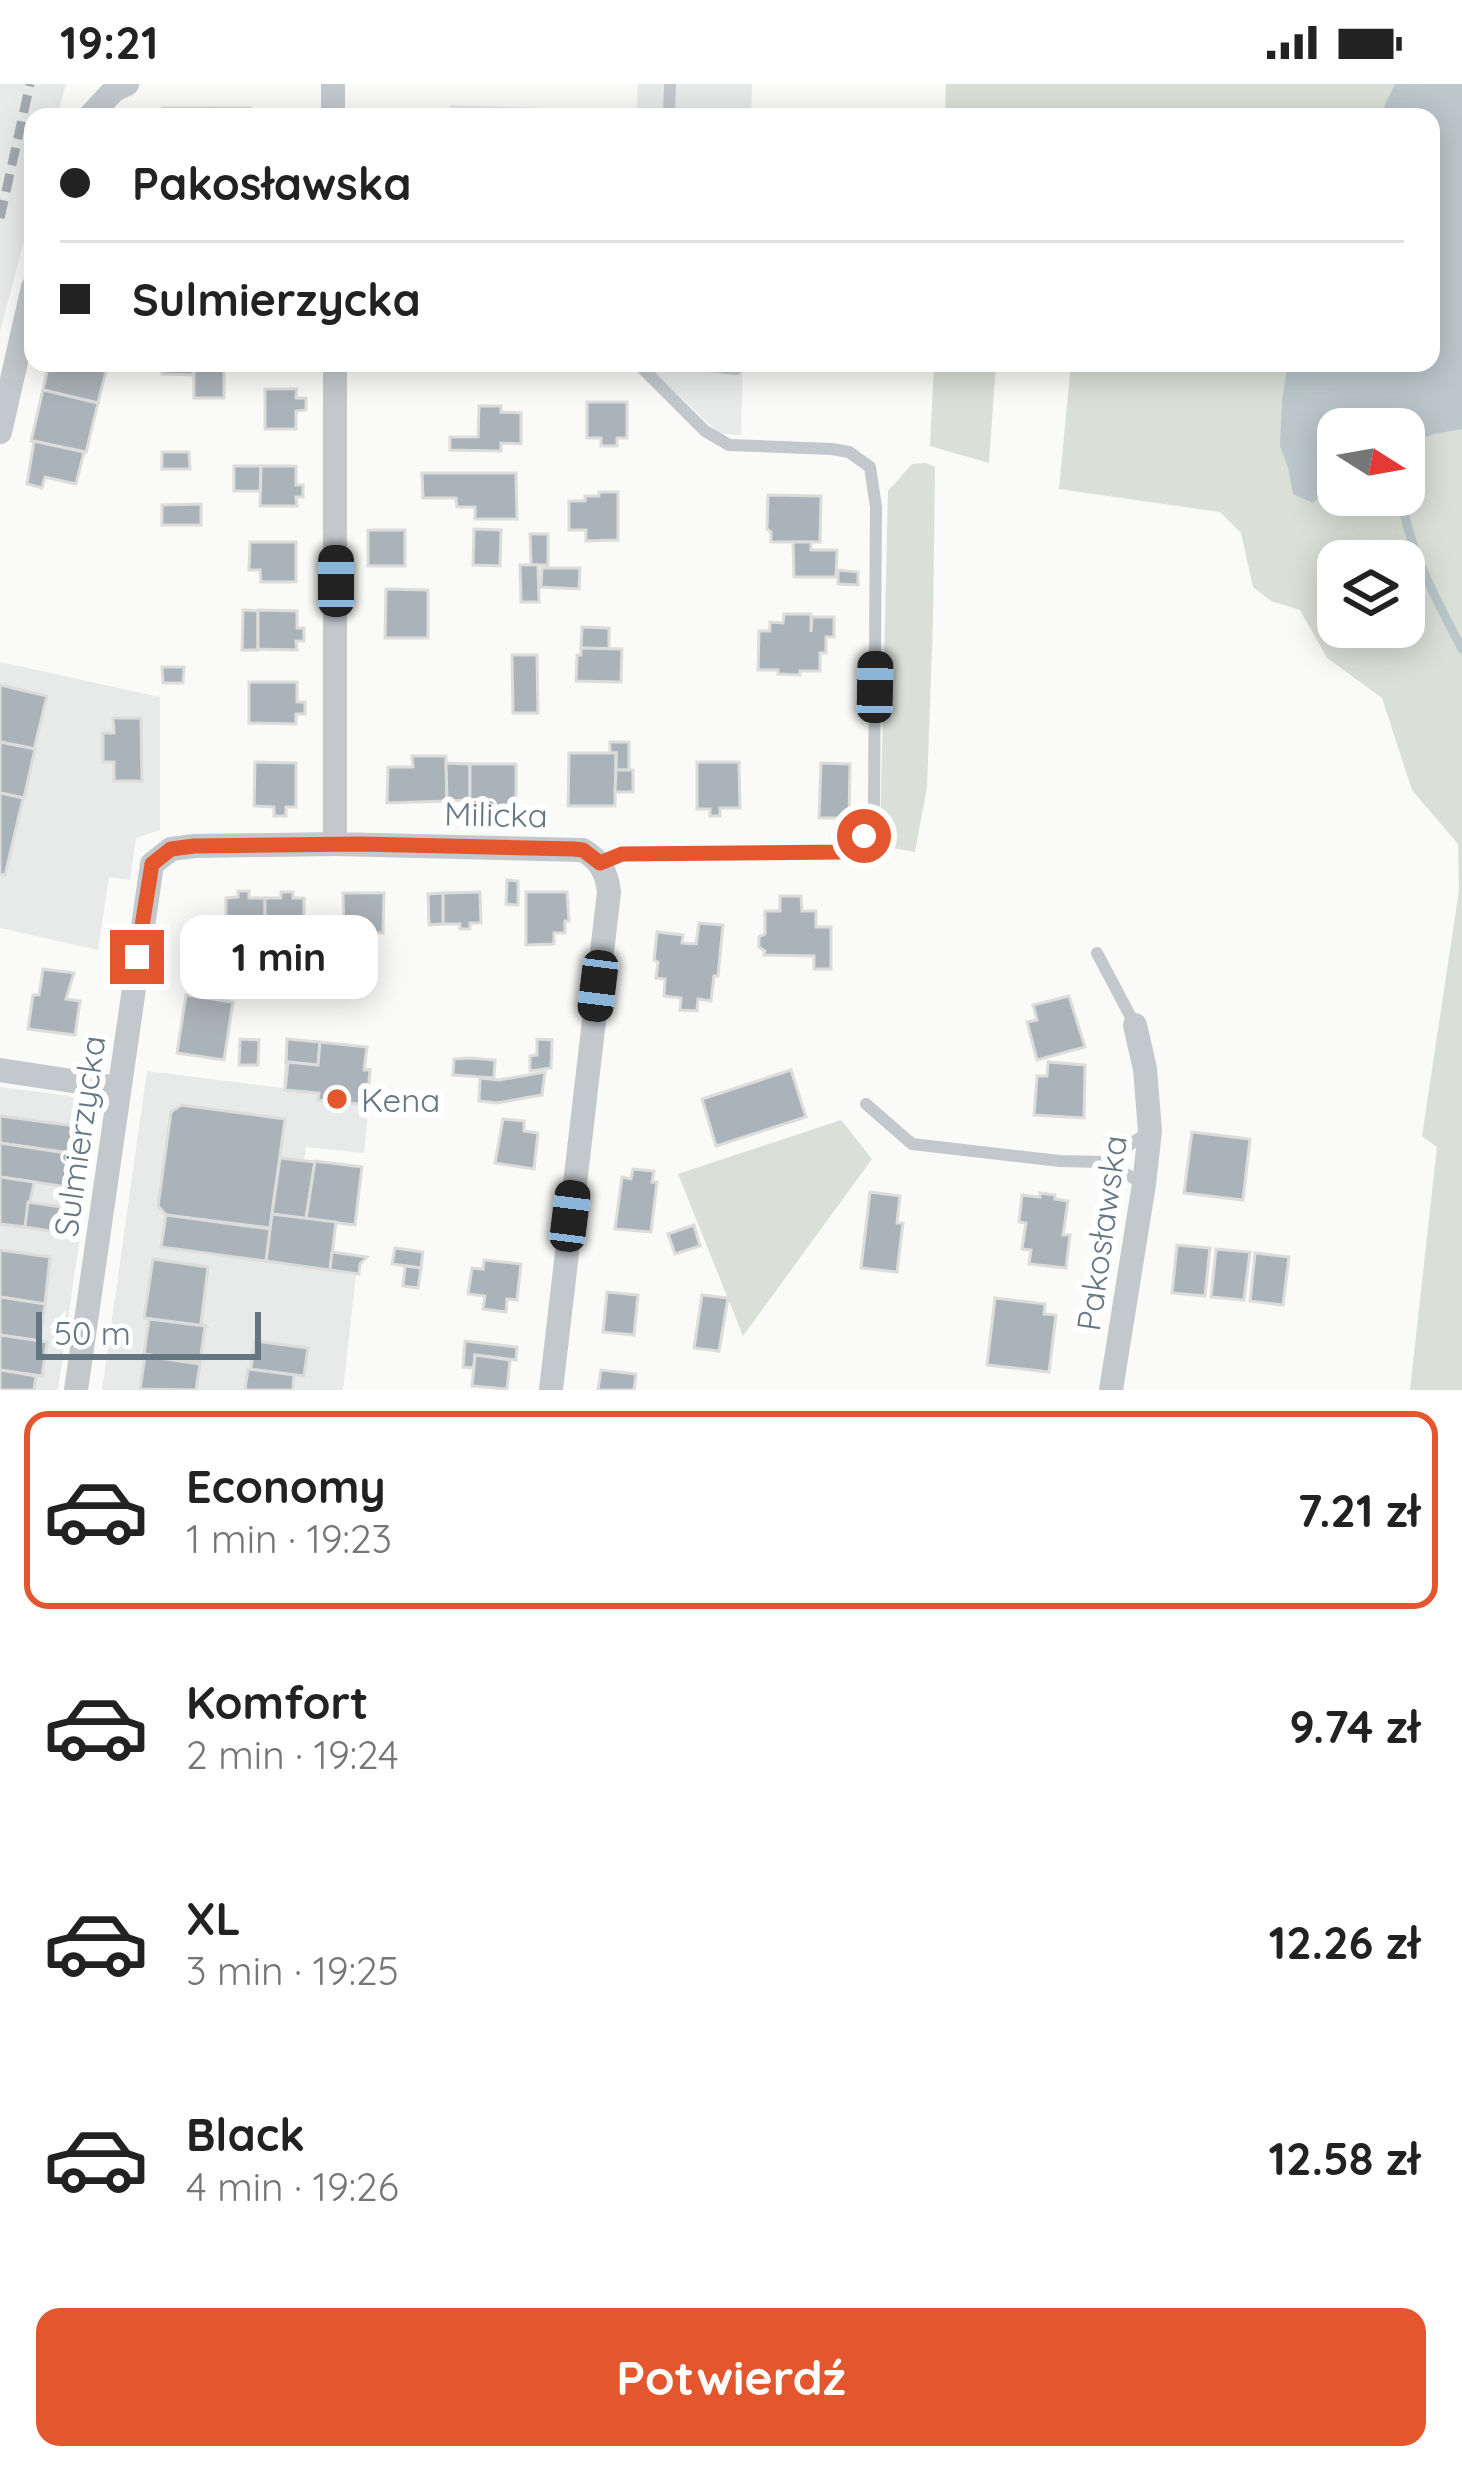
<!DOCTYPE html>
<html lang="pl">
<head>
<meta charset="utf-8">
<style>
  :root { --surface:#fff; --page:#f6f6f6; --text:#222; --muted:#767676; --line:#e0e0e0; --accent:#e4572e }
  body { margin:0; font-family:Quicksand,sans-serif; background:var(--page); color:var(--text); height:100vh; display:flex; flex-direction:column; font-size:45px; white-space:nowrap }
  * { box-sizing:border-box; margin:0 }
  p { font-size:39px; color:var(--muted) }
  .icon { flex:none; width:66px; height:66px; fill:none; stroke:currentColor; stroke-width:2; stroke-linecap:round; stroke-linejoin:round }
  .map { position:relative; height:1306px; overflow:hidden }
  .sheet { display:flex; flex-direction:column; background:var(--surface); flex:1 }
  .sheet>* { flex:none }
  .guide { position:absolute; left:24px; top:24px; width:1416px; height:264px; border-radius:24px; box-shadow:0 6px 30px #0003; display:grid; align-content:center; height:264px; padding:0 36px; background:var(--surface) }
  .needle { width:78px; rotate:101deg }
  .fabs { position:absolute; left:1317px; top:324px; display:grid; gap:24px }
  .fabs a { display:grid; place-items:center; width:108px; height:108px; border-radius:24px; background:var(--surface); box-shadow:0 6px 30px #0003; font-size:60px }
  .scale { position:absolute; left:36px; bottom:30px; width:225px; box-sizing:border-box; padding-left:12px; border:6px solid #657683; border-top:0; font-size:33px; line-height:42px; white-space:nowrap; color:#657683; -webkit-text-stroke:9px #fff; paint-order:stroke }
  .end { position:absolute; width:54px; height:54px; margin:-27px; border:15px solid #e4572e; background:#fff; box-shadow:0 0 0 6px #fff }
  .from { border-radius:50% }
  .bubble { position:absolute; height:84px; border-radius:24px; background:var(--surface); box-shadow:0 6px 30px #0003; font-size:39px; font-weight:700; line-height:84px; text-align:center }
  .car { position:absolute; width:36px; height:72px; margin:-36px -18px; border-radius:15px; box-shadow:0 0 9px 3px #0007; background:linear-gradient(#222 24%,#8ab4d8 0 40%,#222 0 76%,#8ab4d8 0 86%,#222 0) }
  .guide b { display:flex; align-items:center; gap:42px; height:114px; font-size:45px }
  .guide b+b { border-top:3px solid var(--line) }
  .guide i { width:30px; height:30px; background:var(--text) }
  ul { padding:21px 0 0; list-style:none }
  li { display:flex; align-items:center; gap:36px; height:198px; margin:0 24px 18px; padding:0 12px; border:6px solid transparent; border-radius:24px }
  li div { flex:1 }
  li b { display:block; font-size:45px }
  li em { font-style:normal; font-weight:700 }
  li.active { border-color:var(--accent) }
  li>.icon { width:108px; height:108px; stroke-width:1.5 }
  .button { display:flex; gap:24px; margin-top:auto; padding:24px 36px }
  .button a { flex:1; height:138px; border-radius:24px; background:var(--accent); color:#fff; font-size:48px; font-weight:700; line-height:138px; text-align:center }
  .status { display:flex; justify-content:space-between; align-items:center; height:84px; padding:0 60px; background:var(--surface); direction:ltr }
  .status svg { height:33px; fill:currentColor }
  .map>svg:first-child { display:block }
</style>
</head>
<body>
<div class="status"><b>19:21</b><svg viewBox="0 0 49 12"><path d="M0 12V9h3v3zM5 12V6h3v6zM10 12V3h3v9zM15 12V0h3v12zM26 1h20v11H26zM47 4h2v5h-2z"/></svg></div>
<div class="map">
<svg width="1462" height="1306" viewBox="0 0 1462 1306">
  <rect width="100%" height="100%" fill="#fafaf8"/>
  <g fill="#e8e9e9">
    <path d="M0 0H66L57 33H33V124L0 247Z"/>
    <path d="M638 0H752L751 33H450V21L637 27Z"/>
    <path d="M644 279H743L741 351 720 350Z"/>
    <path d="M0 578 160 613V746L136 754 130 796 109 793 98 866 0 844Z"/>
    <path d="M285 976 372 984 364 1069 306 1063 289 1178 356 1191 343 1306H102L147 987 283 1004Z"/>
    <path d="M0 1003 70 1012 89 1027 95 1045 58 1306H0Z"/>
  </g>
  <g fill="#dadfd7" fill-rule="evenodd">
    <path d="M946 0H1462V1306H1410L1437 1063 1422 1052 1459 806 1458 760 1412 706 1382 614 1327 574 1300 526 1271 517 1253 503 1241 449 1220 428 1059 405 1071 279H1431V33H945ZM1338 345H1404V411H1338ZM1338 477H1404V543H1338Z"/>
    <path d="M934 279H996L989 379 930 362Z"/>
    <path d="M926 379 935 383 933 537 927 703 915 768 888 763 880 755 888 407 912 380Z"/>
    <path d="M841 1036 872 1075 743 1252 678 1090Z"/>
  </g>
  <path fill="#bbc7cb" d="M1395 0H1462V345L1434 350 1404 361V345H1338V397L1313 419 1293 410 1288 383 1280 362 1282 317 1288 279H1431V33H1379Z"/>
  <g fill="none" stroke-linecap="round" stroke-linejoin="round">
    <g stroke="#bbc7cb" stroke-width="9">
      <path d="M1404 367 1406 360"/>
      <path d="M1401 411C1408 465 1437 517 1462 565"/>
    </g>
  </g>
  <g fill="#aab3b9" stroke="#dcdcda" stroke-width="3">
    <path d="M163 24H213V33H164Z"/>
    <rect x="213" y="24" width="37" height="9"/>
    <path d="M49 279H108L98 319 43 306Z"/>
    <path d="M162 279H193V291L162 290Z"/>
    <rect x="194" y="280" width="30" height="34"/>
    <path d="M265 305H297L296 314H306V326L296 327V345H265Z"/>
    <path d="M43 306 98 319 86 368 31 357Z"/>
    <path d="M587 318H627V354H617V362H601V354H587Z"/>
    <path d="M479 322H501V328L521 329V360L501 359V367L450 366V353H478Z"/>
    <path d="M34 357 84 368 76 400 45 393 42 404 27 400Z"/>
    <path d="M162 368H189L190 385H162Z"/>
    <path d="M234 382H261L260 407H234Z"/>
    <path d="M261 382H296V401H303V413H296L297 422H260Z"/>
    <path d="M422 389H516L517 435H475V423H457L456 414H423Z"/>
    <path d="M599 408H618V456L586 457V446H569V417H585V412H599Z"/>
    <path d="M768 411 821 412 820 458H771V448L767 445Z"/>
    <path d="M201 420V441H162V421Z"/>
    <path d="M474 445 501 446 500 482 473 481Z"/>
    <rect x="368" y="446" width="37" height="36"/>
    <path d="M530 450H548V481H531Z"/>
    <path d="M250 458H296V498H261L260 486H249Z"/>
    <path d="M793 458H811V466H837L836 493H794Z"/>
    <path d="M520 481H538L539 518H521Z"/>
    <path d="M542 484H580L579 505 541 503Z"/>
    <path d="M838 486 858 488V501L838 500Z"/>
    <path d="M386 505 428 506V554H385Z"/>
    <path d="M243 526 258 527V566H242Z"/>
    <path d="M258 526 297 527V544H304V557H296L297 566 258 565Z"/>
    <path d="M784 530H811V548L812 533H834V553H826V569H820V587H800V591L778 590V586H758L759 547H770V538L783 539Z"/>
    <path d="M582 543 609 544V565L581 564Z"/>
    <path d="M581 564 622 565 621 598 576 597 577 571H581Z"/>
    <path d="M512 571H537L538 629H513Z"/>
    <path d="M162 583H184L183 599H163Z"/>
    <path d="M249 598H297V618H305V630H296V640L249 639Z"/>
    <path d="M0 601 47 612 34 665 0 658Z"/>
    <path d="M113 634H141L142 697H114V678H103V649H114Z"/>
    <path d="M0 658 35 665 24 714 0 709Z"/>
    <path d="M610 658H629V686H616V669H610Z"/>
    <path d="M569 669H616L615 722H568Z"/>
    <path d="M412 672H446L447 717 387 719 388 683H413Z"/>
    <path d="M255 678 296 679V723H286V732H274V723L254 722Z"/>
    <path d="M697 678H739L740 724H720V732H710V725H697Z"/>
    <path d="M446 679 470 680V716L447 717Z"/>
    <path d="M821 679 850 680 849 734H819Z"/>
    <rect x="470" y="680" width="46" height="43"/>
    <path d="M616 686H633V708H615Z"/>
    <path d="M0 709 23 714 5 791 0 790Z"/>
    <path d="M507 796 518 797V821L506 820Z"/>
    <path d="M238 807H249V814H265V847L226 848V814L238 813Z"/>
    <path d="M281 808H293V814H304V847H265V814H281Z"/>
    <path d="M480 808 481 839H470V845H460V840H443V809Z"/>
    <path d="M526 808H567L569 837H565V849H554V860L526 861Z"/>
    <path d="M343 809H384L383 849H375L376 863H353L352 849H344Z"/>
    <path d="M443 809V840L429 841 428 810Z"/>
    <path d="M780 812H801L802 827H816V843H831V885H814V872L764 871 765 867 759 863V853L765 850V827H780Z"/>
    <path d="M699 839 723 841 718 892H714L711 917 698 915 697 927 680 926 681 914 664 912 665 895 656 894 658 878 654 876 657 848 683 851 682 859 696 860Z"/>
    <path d="M247 847V861H227L226 848Z"/>
    <path d="M247 847H265L266 861H247Z"/>
    <path d="M265 847H283L284 861H266Z"/>
    <path d="M283 847H304V861H284Z"/>
    <path d="M338 867 339 896H320V868Z"/>
    <path d="M43 885 74 889 66 915 80 917 75 951 28 945 33 911H39Z"/>
    <path d="M186 911 233 918 224 976 177 969Z"/>
    <path d="M1069 912 1085 963 1037 976 1027 938 1037 936 1033 921Z"/>
    <path d="M240 955 259 956 258 981H239Z"/>
    <path d="M287 955 320 958 318 981 286 979Z"/>
    <path d="M537 955 552 956 551 984 530 987V972L537 971Z"/>
    <path d="M320 958 367 963 364 986H370L367 1021 318 1016 319 1009 285 1006 288 978 318 981Z"/>
    <path d="M471 974 495 976 494 994 453 991 454 975Z"/>
    <path d="M1048 978 1085 981 1084 1034 1034 1031 1037 992H1047Z"/>
    <path d="M791 986 806 1033 716 1062 702 1015Z"/>
    <path d="M545 988 542 1011 497 1019 479 1017 480 994 499 996Z"/>
    <path d="M181 1021 285 1035 270 1144 166 1131 158 1122 171 1028Z"/>
    <path d="M0 1032 75 1042 71 1069 0 1059Z"/>
    <path d="M503 1035 524 1037V1047L538 1049 534 1085 495 1079Z"/>
    <path d="M1192 1048 1250 1055 1243 1116 1184 1109Z"/>
    <path d="M0 1059 72 1070 67 1103 0 1093Z"/>
    <path d="M280 1074 315 1078 306 1135 272 1130Z"/>
    <path d="M315 1077 362 1083 355 1141 306 1135Z"/>
    <path d="M633 1085 654 1087 652 1098H657L651 1148 615 1145 622 1093 631 1095Z"/>
    <path d="M0 1093 34 1098 25 1143 0 1140Z"/>
    <path d="M870 1108 900 1112 897 1139H903L897 1188 861 1184Z"/>
    <path d="M1040 1109 1055 1111V1115L1068 1117 1063 1151H1070L1066 1184 1029 1180 1031 1166 1022 1165 1026 1139 1019 1138 1022 1111 1040 1113Z"/>
    <path d="M28 1118 61 1123 57 1148 25 1143Z"/>
    <path d="M272 1130 336 1138 330 1186 266 1177Z"/>
    <path d="M166 1131 270 1145 266 1177 161 1163Z"/>
    <path d="M694 1141 700 1162 675 1170 668 1150Z"/>
    <path d="M1177 1161 1210 1164 1205 1212 1172 1209Z"/>
    <path d="M395 1164 423 1168 421 1184 392 1180Z"/>
    <path d="M1216 1165 1250 1168 1244 1216 1211 1213Z"/>
    <path d="M0 1166 50 1173 45 1220 0 1213Z"/>
    <path d="M332 1168 367 1173 360 1180 359 1190 330 1186Z"/>
    <path d="M1255 1169 1289 1173 1283 1221 1250 1217Z"/>
    <path d="M153 1175 208 1183 201 1239 205 1242 144 1234Z"/>
    <path d="M484 1176 521 1180 517 1216 507 1215 506 1228 483 1225 485 1212 468 1210 472 1184 483 1185Z"/>
    <path d="M405 1182 421 1184 418 1204 403 1202Z"/>
    <path d="M607 1208 638 1211 634 1251 603 1248Z"/>
    <path d="M702 1211 728 1214 719 1267 694 1264Z"/>
    <path d="M0 1213 45 1220 40 1257 0 1251Z"/>
    <path d="M995 1214 1045 1220 1044 1230 1056 1231 1049 1288 987 1281Z"/>
    <path d="M149 1235 205 1242 200 1278 144 1270Z"/>
    <path d="M0 1251 47 1258 42 1292 0 1286Z"/>
    <path d="M255 1257 308 1264 304 1292 251 1285Z"/>
    <path d="M465 1257 517 1263 516 1276 475 1271 474 1284 463 1283Z"/>
    <path d="M475 1271 510 1276 507 1305 472 1302Z"/>
    <path d="M145 1272 200 1280 196 1306 140 1305Z"/>
    <path d="M248 1285 294 1291 293 1306H245Z"/>
    <path d="M0 1286 36 1292 34 1306H0Z"/>
    <path d="M601 1286 636 1290 634 1306H598Z"/>
  </g>
  <g fill="none" stroke-linecap="round" stroke-linejoin="round">
    <g stroke="#c3c8cc" stroke-width="12">
      <path d="M669 33 670 0"/>
      <path d="M683 279 736 285"/>
      <path d="M600 779 623 770 845 768 864 752 874 720 876 423 870 383 849 368 832 365 729 361 705 347 637 279"/>
      <path d="M1097 869 1135 941"/>
      <path d="M866 1020 912 1060 1060 1077 1104 1078 1144 1100"/>
      <path d="M1104 1078 1147 1049"/>
    </g>
    <g stroke="#c3c8cc" stroke-width="24">
      <path d="M333 0V33"/>
      <path d="M89 33 114 6 127 0"/>
      <path d="M335 279V760L583 766C600 776 607 789 609 808L551 1306"/>
      <path d="M0 348 33 203"/>
      <path d="M0 986 119 1004"/>
      <path d="M76 1306 152 780 171 765 194 762 335 760"/>
      <path d="M1111 1306 1144 1100 1150 1047 1145 985 1135 941"/>
    </g>
    <path stroke="#a2aab0" stroke-width="9" stroke-dasharray="18 9" stroke-linecap="butt" d="M0 134 30 0"/>
  </g>
  <g fill="none" stroke-linecap="round" stroke-linejoin="round">
    <path stroke="#e4572e" stroke-width="15" d="M137 873 152 780 171 765 194 762 361 760 574 765 583 766 600 779 622 770 845 768 864 752"/>
  </g>
  <circle fill="#e4572e" stroke="#fff" stroke-width="4.5" cx="337" cy="1015" r="12"/>
  <g text-anchor="middle" dominant-baseline="central" stroke-width="12" stroke-linejoin="round" paint-order="stroke">
    <g font-size="33" fill="#657683" stroke="#fff">
      <text transform="translate(496 730) rotate(1)">Milicka</text>
      <text transform="translate(79 1052) rotate(-82)">Sulmierzycka</text>
      <text transform="translate(1101 1149) rotate(-82)">Pakosławska</text>
    </g>
    <g font-size="33" fill="#657683" stroke="#fff" text-anchor="start">
      <text x="361" y="1015">Kena</text>
    </g>
  </g>
</svg>
<div class="fabs">
<a><svg class="needle" viewBox="-14 -14 28 28"><path d="M0-13l5 13h-10z" fill="#e53935"/><path d="M0 13l5-13h-10z" fill="#767676"/></svg></a>
<a><svg class="icon" aria-label="layers" viewBox="0 0 24 24"><path d="M12 4l9 5-9 5-9-5zM3 14l9 5 9-5"/></svg></a>
</div>
<div class="scale">50 m</div>
<i class="end from" style="left:864px;top:752px"></i>
<i class="end" style="left:137px;top:873px"></i>
<div class="bubble" style="left:180px;top:831px;width:198px">1 min</div>
<i class="car" style="left:336px;top:497px;rotate:0deg"></i>
<i class="car" style="left:875px;top:603px;rotate:1deg"></i>
<i class="car" style="left:598px;top:902px;rotate:187deg"></i>
<i class="car" style="left:570px;top:1132px;rotate:7deg"></i>
<div class="guide">
<b><i class="from"></i>Pakosławska</b>
<b><i></i>Sulmierzycka</b>
</div>
</div>
<section class="sheet">
<ul>
<li class="active"><svg class="icon" aria-label="car" viewBox="0 0 24 24"><path d="M5 17H2v-5l4-1 3-4h7l3 4 3 1v5h-3M9 17h6M6 11h13"/><circle cx="7" cy="17" r="2"/><circle cx="17" cy="17" r="2"/></svg><div><b>Economy</b><p>1 min · 19:23</p></div><em>7.21 zł</em></li>
<li><svg class="icon" aria-label="car" viewBox="0 0 24 24"><path d="M5 17H2v-5l4-1 3-4h7l3 4 3 1v5h-3M9 17h6M6 11h13"/><circle cx="7" cy="17" r="2"/><circle cx="17" cy="17" r="2"/></svg><div><b>Komfort</b><p>2 min · 19:24</p></div><em>9.74 zł</em></li>
<li><svg class="icon" aria-label="car" viewBox="0 0 24 24"><path d="M5 17H2v-5l4-1 3-4h7l3 4 3 1v5h-3M9 17h6M6 11h13"/><circle cx="7" cy="17" r="2"/><circle cx="17" cy="17" r="2"/></svg><div><b>XL</b><p>3 min · 19:25</p></div><em>12.26 zł</em></li>
<li><svg class="icon" aria-label="car" viewBox="0 0 24 24"><path d="M5 17H2v-5l4-1 3-4h7l3 4 3 1v5h-3M9 17h6M6 11h13"/><circle cx="7" cy="17" r="2"/><circle cx="17" cy="17" r="2"/></svg><div><b>Black</b><p>4 min · 19:26</p></div><em>12.58 zł</em></li>
</ul>
<div class="button"><a>Potwierdź</a></div>
</section>
</body>
</html>
